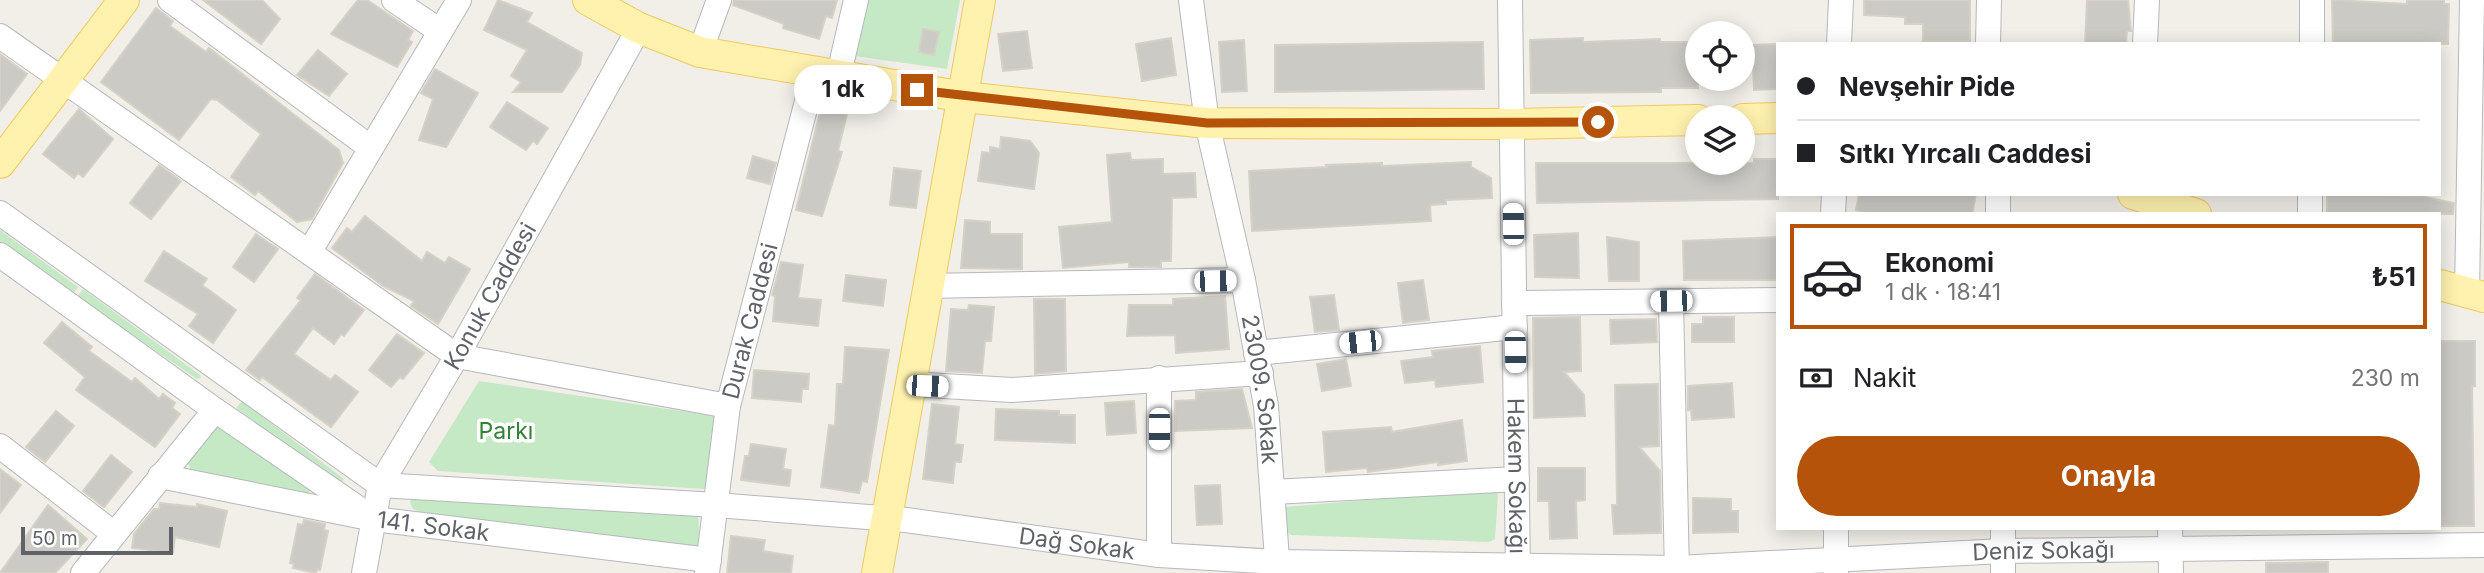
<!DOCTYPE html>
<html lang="tr">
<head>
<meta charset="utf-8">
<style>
  :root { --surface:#fff; --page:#f2f2f2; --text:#202124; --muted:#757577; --line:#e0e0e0; --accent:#b45309 }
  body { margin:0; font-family:Inter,sans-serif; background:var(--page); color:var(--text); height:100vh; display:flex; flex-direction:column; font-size:26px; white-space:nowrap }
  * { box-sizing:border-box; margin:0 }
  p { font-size:23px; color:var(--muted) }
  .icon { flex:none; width:38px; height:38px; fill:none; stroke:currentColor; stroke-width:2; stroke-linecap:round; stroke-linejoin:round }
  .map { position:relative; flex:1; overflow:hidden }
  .drawer { position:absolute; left:1776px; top:212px; width:665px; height:318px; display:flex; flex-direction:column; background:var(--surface); border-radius:0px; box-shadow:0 4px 18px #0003 }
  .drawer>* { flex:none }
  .banner { position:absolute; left:1776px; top:42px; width:665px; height:154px; border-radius:0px; box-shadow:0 4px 18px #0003; display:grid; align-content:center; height:154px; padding:0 21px; background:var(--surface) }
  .controls { position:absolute; left:1685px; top:21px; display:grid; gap:14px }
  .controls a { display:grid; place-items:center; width:70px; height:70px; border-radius:50%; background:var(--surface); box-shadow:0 4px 18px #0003; font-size:35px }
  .scale { position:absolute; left:21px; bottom:18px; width:152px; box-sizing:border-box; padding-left:7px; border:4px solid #5f6368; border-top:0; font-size:19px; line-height:24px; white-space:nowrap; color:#5f6368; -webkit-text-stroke:5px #fff; paint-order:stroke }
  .end { position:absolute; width:32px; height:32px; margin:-16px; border:9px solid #b45309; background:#fff; box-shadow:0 0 0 4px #fff }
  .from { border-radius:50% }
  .bubble { position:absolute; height:49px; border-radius:24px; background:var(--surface); box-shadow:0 4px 18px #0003; font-size:23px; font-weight:700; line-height:49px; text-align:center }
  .car { position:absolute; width:21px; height:42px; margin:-21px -10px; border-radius:9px; box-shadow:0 0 5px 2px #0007; background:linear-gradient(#fff 24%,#345 0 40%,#fff 0 76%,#345 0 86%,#fff 0) }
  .banner b { display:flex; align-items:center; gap:24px; height:66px; font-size:26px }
  .banner b+b { border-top:2px solid var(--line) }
  .banner i { width:18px; height:18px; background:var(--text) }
  ul { padding:12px 0 0; list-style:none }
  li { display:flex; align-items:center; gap:21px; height:105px; margin:0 14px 10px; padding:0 7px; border:4px solid transparent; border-radius:0px }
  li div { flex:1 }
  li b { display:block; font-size:26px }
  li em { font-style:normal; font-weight:700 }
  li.active { border-color:var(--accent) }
  li>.icon { width:63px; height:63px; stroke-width:1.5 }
  .pay { display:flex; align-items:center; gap:18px; height:77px; padding:0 21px; font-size:26px }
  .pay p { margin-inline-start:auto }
  .button { display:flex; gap:14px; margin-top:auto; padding:14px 21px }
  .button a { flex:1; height:80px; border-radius:42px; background:var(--accent); color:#fff; font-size:28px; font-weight:700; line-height:80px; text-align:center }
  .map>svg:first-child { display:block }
</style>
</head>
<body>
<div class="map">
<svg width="2484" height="573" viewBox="0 0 2484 573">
  <rect width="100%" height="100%" fill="#f1efe8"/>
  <g fill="#c5e8c5">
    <path d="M866 0H960L947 69 855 56Z"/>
    <path d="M0 230 78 287 72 295 0 242Z"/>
    <path d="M83 289 200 375 201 378 197 379 77 297Z"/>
    <path d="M479 381 715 416 708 486 704 489 438 471 429 462Z"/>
    <path d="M242 401 344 479 339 486 236 408Z"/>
    <path d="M218 424 311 488 308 495 192 472 187 462Z"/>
    <path d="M1493 489 1498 495 1495 539 1489 542 1291 535 1284 529 1285 507Z"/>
    <path d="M412 498 698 513 700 541 696 548 688 550 421 512 413 509 410 502Z"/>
  </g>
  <g fill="#cccac5" stroke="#d6d1c6" stroke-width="2">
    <path d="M203 0H262L280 19 261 44Z"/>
    <path d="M358 0H367L413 31 408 40 412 42 397 67 331 34Z"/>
    <path d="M498 0 532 13 527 22 582 53 580 65 562 92H513L521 82 511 76 527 50 484 30Z"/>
    <path d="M734 0H837L832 18 826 16 819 39 783 28 784 24 733 5Z"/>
    <path d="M1864 0H1970V41H1923V24H1905V17L1864 15Z"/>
    <path d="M2087 0H2128L2131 31H2127L2126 44H2085Z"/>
    <path d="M2332 0 2407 4V0H2444V4H2449L2448 44H2333Z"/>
    <path d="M156 8 173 21 170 26 206 52 209 48 339 150 343 163 312 219 297 222 258 191 255 195 231 177 261 134 217 100 211 99 179 140 101 82Z"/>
    <path d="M923 29 939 32 934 55 919 52Z"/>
    <path d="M1027 31 1032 68 1003 71 998 34Z"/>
    <path d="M1171 38 1176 75 1142 81 1136 44Z"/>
    <path d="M1583 38V42L1660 39V42H1698V88H1661V92L1531 93 1530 40Z"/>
    <path d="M1244 40 1247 91 1222 92 1219 42Z"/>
    <path d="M1483 42 1484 89 1275 92V45Z"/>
    <path d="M1778 44V89L1754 90 1752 45Z"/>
    <path d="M318 50 347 74 329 96 297 75Z"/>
    <path d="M0 54 27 74 0 111Z"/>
    <path d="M435 69 478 93 446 147 419 140 433 99 421 93Z"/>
    <path d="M507 102 548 128 537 144 533 141 526 150 490 127Z"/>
    <path d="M821 108 847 114 838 151 842 152 822 216 796 210Z"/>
    <path d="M79 109 113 139 83 177 78 173 74 178 43 154Z"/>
    <path d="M1001 137 1030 141 1039 153 1034 189 978 181 982 152 990 153V147L1000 149Z"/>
    <path d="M1130 153 1131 160 1163 159V174L1195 173 1196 197 1172 198 1171 261H1161V267H1129V262L1063 268 1059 227 1112 222 1107 155Z"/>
    <path d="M753 156 776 163 770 184 747 178Z"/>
    <path d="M1754 159H1778V199L1537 203 1536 163H1754Z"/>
    <path d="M1471 162V167L1491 178 1492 198 1446 200V204L1430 205 1431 221 1252 231 1249 171 1327 167 1326 165 1382 163V166Z"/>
    <path d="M159 165 181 181 151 219 130 203Z"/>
    <path d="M894 168 921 171 916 208 890 205Z"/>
    <path d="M1859 194H1976L1972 214H1870L1856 210Z"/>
    <path d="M2327 194 2420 196 2454 203 2453 214H2327Z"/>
    <path d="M365 216 422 261 427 252 445 263 449 257 470 269 438 324 411 306 414 301 383 286 332 248 347 228 352 232Z"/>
    <path d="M965 220 990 222V234H1022V269L961 268Z"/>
    <path d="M1578 233 1579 278 1535 277 1534 235Z"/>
    <path d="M256 234 278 249 254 282 233 267Z"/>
    <path d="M1607 237 1639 242V281H1609Z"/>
    <path d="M1778 237V280H1684L1683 241Z"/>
    <path d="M164 251 207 279 202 285 236 310 213 343 189 326 198 314 145 281Z"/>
    <path d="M781 262 803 265 798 298 821 300 818 326 773 321 775 296 772 295Z"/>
    <path d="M315 274 364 310 344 336 341 334 334 344 313 328 294 354 331 380 335 375 358 392 331 427 262 377 260 380 246 370 301 300 297 298Z"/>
    <path d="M846 275 886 280 883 306 843 301Z"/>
    <path d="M1423 280 1429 320 1403 323 1398 283Z"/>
    <path d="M1334 295 1339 330 1315 332 1310 297Z"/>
    <path d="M1225 296 1229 349 1176 353 1175 335 1127 336 1129 305H1173V299Z"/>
    <path d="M1034 299H1065L1066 371 1035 374Z"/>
    <path d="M969 305 994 307 991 341H985L982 373 946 371 951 309 968 310Z"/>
    <path d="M1580 317 1581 371 1564 372 1584 395 1585 416 1534 418 1533 318Z"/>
    <path d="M1703 317H1734V342H1692V324H1703Z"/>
    <path d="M1656 319 1657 342 1611 344 1610 320Z"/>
    <path d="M62 322 92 347 89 351 132 382 135 378 159 399 163 394 175 403 172 408 180 414 155 447 76 390 85 377 44 343Z"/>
    <path d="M397 334 424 353 403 379 400 377 391 387 369 370Z"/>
    <path d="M2440 341H2475V386H2472L2474 526H2440Z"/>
    <path d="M1480 346 1483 382 1436 387 1435 380 1405 383 1401 361 1433 357 1432 351Z"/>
    <path d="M845 347 889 350 867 482 862 481 859 493 821 487 829 425 835 426 837 384H843Z"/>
    <path d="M1346 359 1351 386 1322 391 1317 364Z"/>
    <path d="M754 370 809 374 808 389H802L801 402 752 398Z"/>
    <path d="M1732 383 1734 417 1692 420 1691 410H1688V386Z"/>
    <path d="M1658 384 1659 446 1639 447 1660 471 1661 533 1614 534 1612 505H1617V501L1615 385Z"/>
    <path d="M1242 389 1252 428 1175 431V401L1196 400V392Z"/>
    <path d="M1134 401 1136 433 1107 435 1105 403Z"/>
    <path d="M932 404 959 407 955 444 963 445 961 462H955L953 483 923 479Z"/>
    <path d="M996 409 1059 411V415H1075V443L995 440Z"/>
    <path d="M56 411 74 426 45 462 26 447Z"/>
    <path d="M1462 420 1467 461 1438 465V462L1368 472 1367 468 1326 472 1323 432 1391 427 1392 432Z"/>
    <path d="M751 444 786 449 783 469 791 470 789 486 741 480 745 456H749Z"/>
    <path d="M111 455 132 472 104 507 83 491Z"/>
    <path d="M1538 468H1585V500L1576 501 1577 538 1550 539 1549 501H1538Z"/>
    <path d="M0 469 21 485 0 513Z"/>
    <path d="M1220 485 1222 524 1197 525 1195 486Z"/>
    <path d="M1693 498 1731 499V511H1738V532L1693 533Z"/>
    <path d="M160 503 197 507V504L227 511 219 547 175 537 173 553 132 548 134 534 154 509H159Z"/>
    <path d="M48 505 87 539 55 573H0Z"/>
    <path d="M304 520 325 524 324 530 328 531 320 570 317 569 316 573 293 568 294 564 290 563 298 524 303 525Z"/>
    <path d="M731 536 765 540 763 551 793 556 791 573H727Z"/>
    <path d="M2328 562V573H2266V563Z"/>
  </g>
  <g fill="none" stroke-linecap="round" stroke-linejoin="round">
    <defs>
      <g id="minor">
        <path d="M170 0 371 148"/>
        <path d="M394 0 440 31"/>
        <path id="s1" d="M1191 0 1207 123 1243 280 1266 406 1278 573"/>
        <path id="s2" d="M1510 0 1518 573"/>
        <path d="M0 36 457 356 728 406"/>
        <path d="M1839 44 1841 0"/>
        <path d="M1988 44 1989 0"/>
        <path d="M2145 44 2147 0"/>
        <path d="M2312 44V0"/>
        <path d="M700 52 719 0"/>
        <path d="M838 78 856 0"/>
        <path d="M1998 194V214"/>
        <path id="s3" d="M0 213 380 485 716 505 906 520 1159 555 1278 562 1677 568 2003 551 2484 545"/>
        <path d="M1833 214 1834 194"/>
        <path d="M2310 214V194"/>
        <path d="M310 251 459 0"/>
        <path d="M0 255 215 410 365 513"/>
        <path d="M926 286 1243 280"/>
        <path d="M2467 292 2472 0"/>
        <path d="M1671 301 1677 573"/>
        <path d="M1514 303 1778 300"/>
        <path d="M1256 353 1515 327"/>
        <path d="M910 384 1012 390 1261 373"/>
        <path d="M0 446 113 533"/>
        <path id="s4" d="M160 476 374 519 709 560"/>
        <path d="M1273 492 1517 479"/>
        <path d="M1836 528V573"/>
        <path d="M2003 528V573"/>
        <path d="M2170 528 2171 573"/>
        <path d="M1159 555V378"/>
        <path d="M83 573 215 410"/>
        <path id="s5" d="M364 573 380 485 457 356 639 28"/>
        <path id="s6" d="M707 573 728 406 814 74"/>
      </g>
      <g id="major">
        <path d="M588 0 639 28 700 52 964 97 1207 123 1511 124 1698 120"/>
        <path d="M1743 119 1778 118"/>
        <path d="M0 163 124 0"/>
        <path d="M2133 194 2196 214"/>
        <path d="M2440 285 2484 297"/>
        <path d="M877 573 980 0"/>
      </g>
    </defs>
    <use href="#minor" stroke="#b5b8bc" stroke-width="26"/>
    <use href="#major" stroke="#f2c960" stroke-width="32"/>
    <use href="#minor" stroke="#fff" stroke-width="24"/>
    <use href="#major" stroke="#fff2af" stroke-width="30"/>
  </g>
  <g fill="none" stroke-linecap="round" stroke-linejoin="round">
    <path stroke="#b45309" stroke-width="9" d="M917 90 1207 123 1598 122"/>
  </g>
  <g text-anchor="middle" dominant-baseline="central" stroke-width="7" stroke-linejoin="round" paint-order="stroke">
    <g font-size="23" fill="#5f6368" stroke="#fff">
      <text stroke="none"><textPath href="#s5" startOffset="308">Konuk Caddesi</textPath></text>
      <text stroke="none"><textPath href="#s6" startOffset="256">Durak Caddesi</textPath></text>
      <text stroke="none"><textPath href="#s1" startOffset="396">23009. Sokak</textPath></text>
      <text stroke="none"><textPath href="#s2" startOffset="476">Hakem Sokağı</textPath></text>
      <text stroke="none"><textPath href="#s4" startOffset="278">141. Sokak</textPath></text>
      <text stroke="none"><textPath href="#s3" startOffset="1167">Dağ Sokak</textPath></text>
      <text stroke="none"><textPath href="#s3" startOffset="2135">Deniz Sokağı</textPath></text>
    </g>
    <g font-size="23" fill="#348238" stroke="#fff">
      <text x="506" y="431">Parkı</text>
    </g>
  </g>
</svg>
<div class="controls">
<a><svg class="icon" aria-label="locate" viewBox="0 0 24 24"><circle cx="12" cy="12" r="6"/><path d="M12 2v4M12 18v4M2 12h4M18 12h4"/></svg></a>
<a><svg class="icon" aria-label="layers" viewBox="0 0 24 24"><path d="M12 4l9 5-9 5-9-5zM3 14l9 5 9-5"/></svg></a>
</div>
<div class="scale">50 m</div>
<i class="end from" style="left:1598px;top:122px"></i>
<i class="end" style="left:917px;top:90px"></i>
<div class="bubble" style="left:794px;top:65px;width:98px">1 dk</div>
<i class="car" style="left:1513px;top:224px;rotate:359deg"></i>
<i class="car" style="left:1215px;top:281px;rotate:89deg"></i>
<i class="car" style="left:1671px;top:301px;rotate:269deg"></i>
<i class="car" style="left:1360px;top:342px;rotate:264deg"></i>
<i class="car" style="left:1515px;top:352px;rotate:179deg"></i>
<i class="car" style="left:927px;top:386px;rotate:92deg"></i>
<i class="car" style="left:1159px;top:429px;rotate:180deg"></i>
<div class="banner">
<b><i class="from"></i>Nevşehir Pide</b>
<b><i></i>Sıtkı Yırcalı Caddesi</b>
</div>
<section class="drawer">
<ul>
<li class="active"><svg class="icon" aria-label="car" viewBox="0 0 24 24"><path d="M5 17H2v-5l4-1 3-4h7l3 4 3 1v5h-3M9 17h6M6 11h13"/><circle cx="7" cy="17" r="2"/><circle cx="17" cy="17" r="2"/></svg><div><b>Ekonomi</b><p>1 dk · 18:41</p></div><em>₺51</em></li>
</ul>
<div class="pay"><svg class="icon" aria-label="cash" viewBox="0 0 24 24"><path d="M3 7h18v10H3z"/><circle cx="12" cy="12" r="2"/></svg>Nakit<p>230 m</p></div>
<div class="button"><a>Onayla</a></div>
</section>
</div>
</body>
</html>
